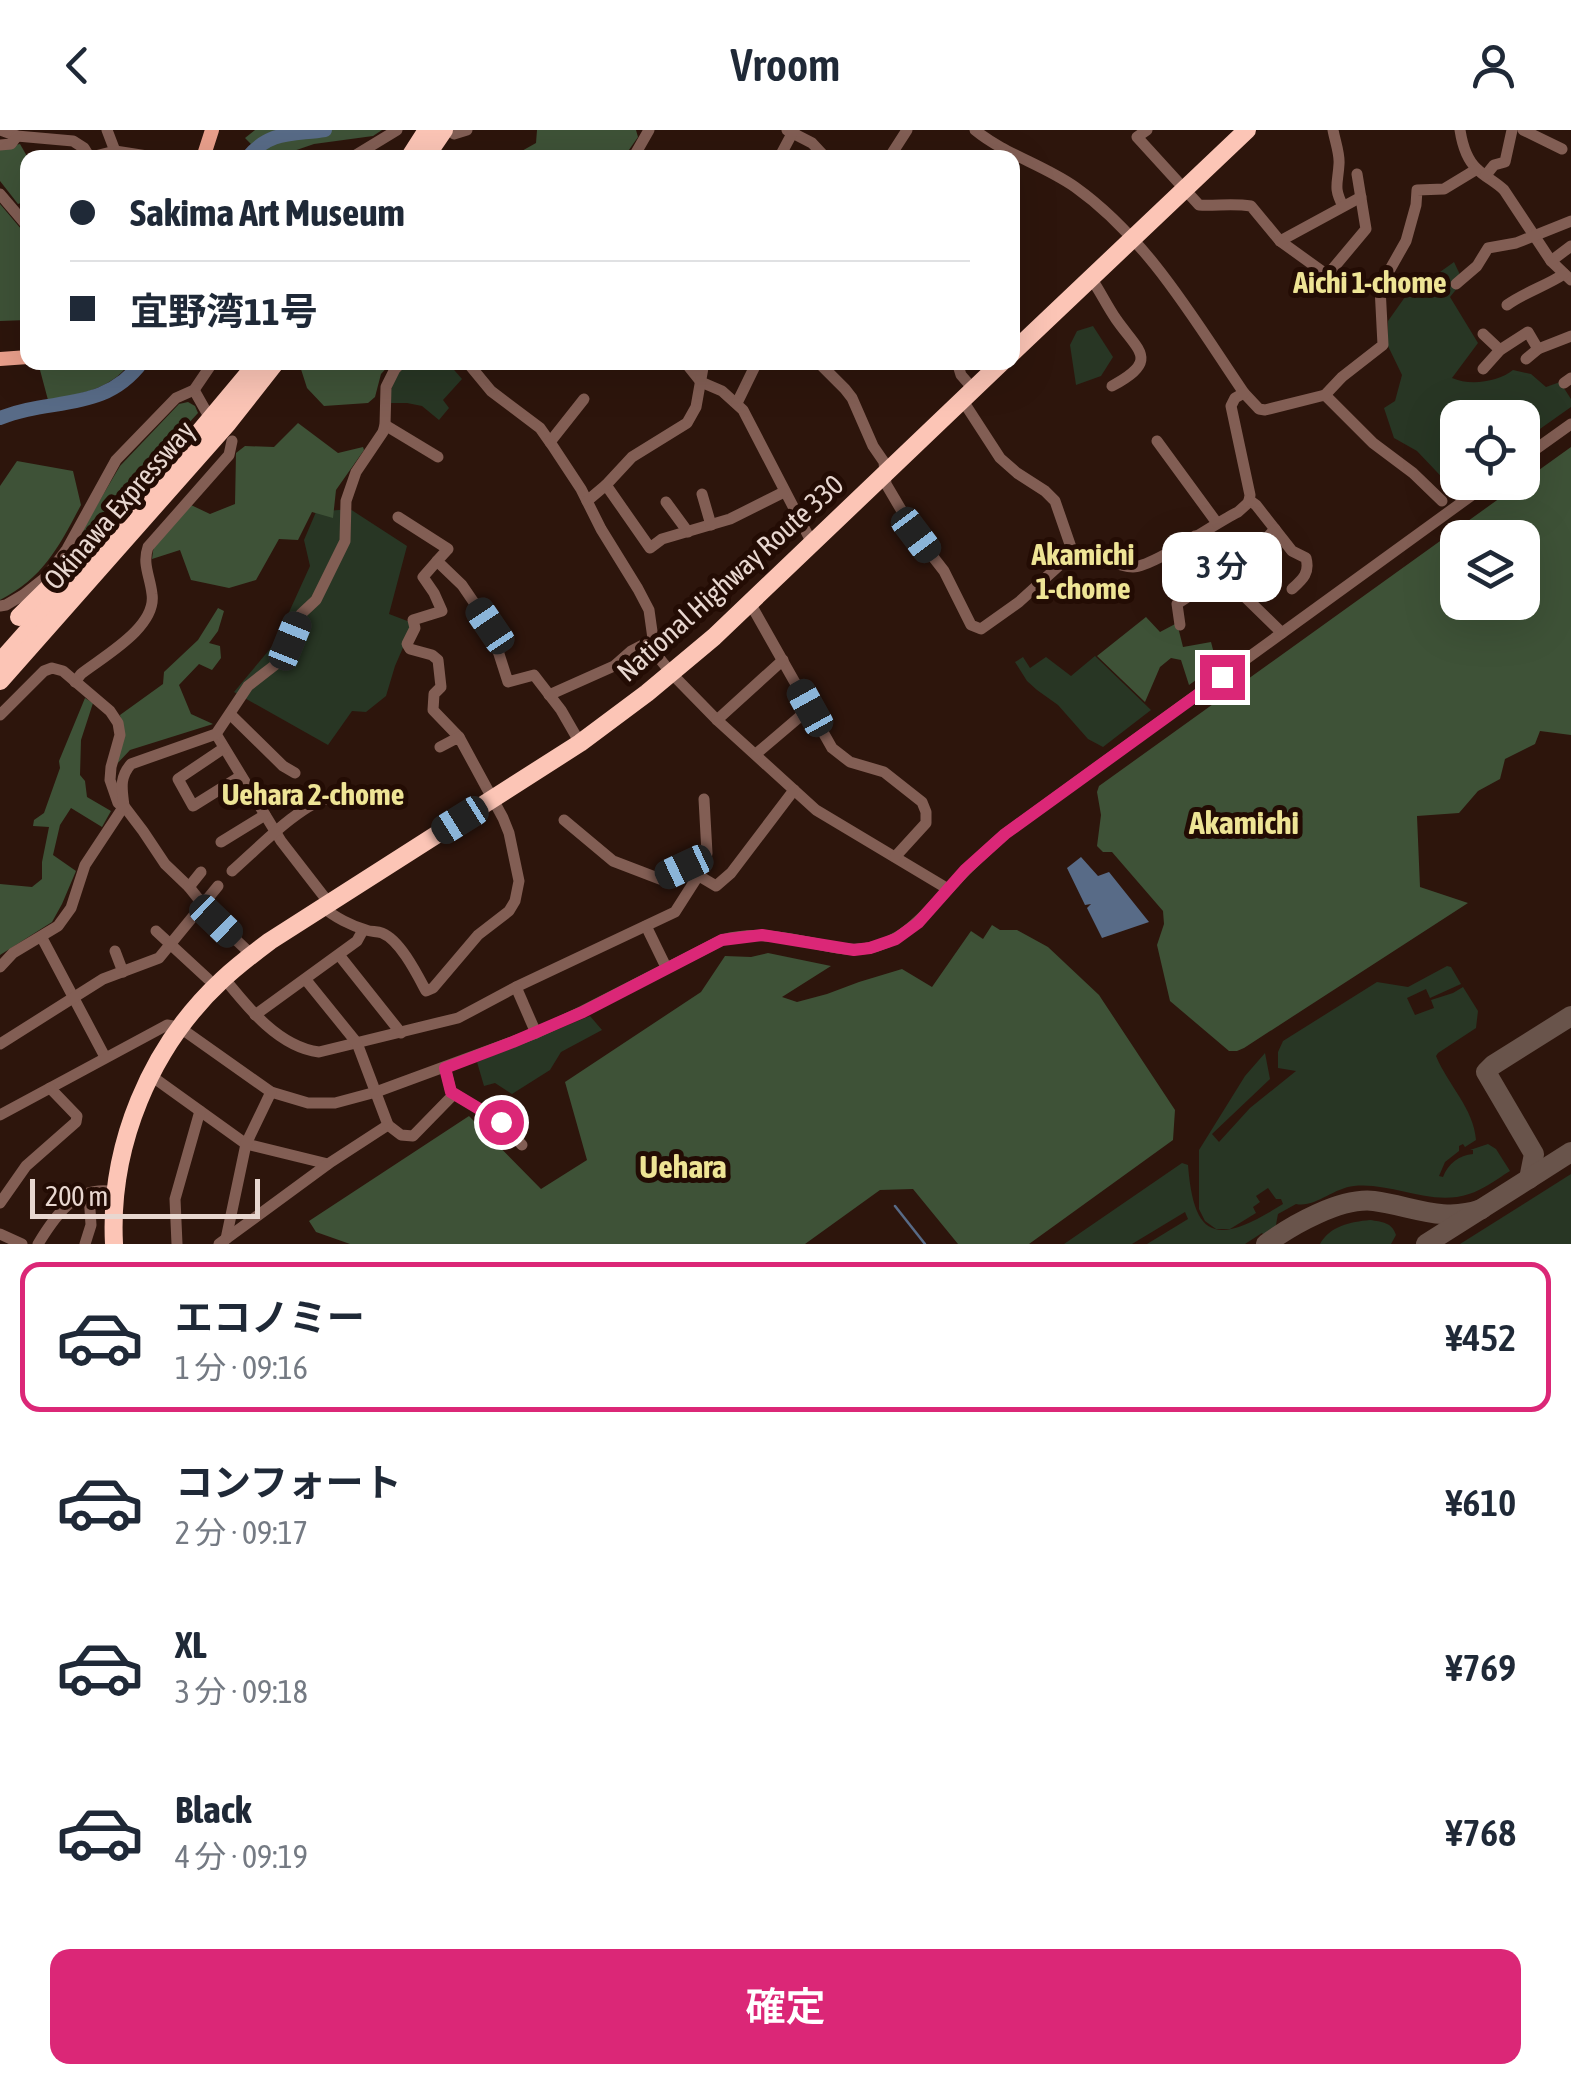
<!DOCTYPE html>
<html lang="ja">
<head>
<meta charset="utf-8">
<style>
  :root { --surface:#fff; --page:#f6f6f7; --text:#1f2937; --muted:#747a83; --line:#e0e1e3; --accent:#db2777 }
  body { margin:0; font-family:"Asap Condensed","Noto Sans JP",sans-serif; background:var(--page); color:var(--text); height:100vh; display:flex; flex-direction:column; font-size:38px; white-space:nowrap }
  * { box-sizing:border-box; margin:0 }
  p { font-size:32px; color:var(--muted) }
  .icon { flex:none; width:55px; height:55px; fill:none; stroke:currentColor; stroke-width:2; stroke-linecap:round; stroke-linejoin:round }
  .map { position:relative; height:1114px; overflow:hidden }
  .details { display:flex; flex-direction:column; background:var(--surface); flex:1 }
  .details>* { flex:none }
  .top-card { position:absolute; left:20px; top:20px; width:1000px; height:220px; border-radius:20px; box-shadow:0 10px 40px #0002; display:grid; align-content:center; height:220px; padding:0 50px; background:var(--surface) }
  .fabs { position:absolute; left:1440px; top:270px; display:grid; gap:20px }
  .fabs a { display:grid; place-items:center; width:100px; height:100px; border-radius:20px; background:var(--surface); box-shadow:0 10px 40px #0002; font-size:50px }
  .scale { position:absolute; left:30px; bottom:25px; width:230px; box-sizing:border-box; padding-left:10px; border:5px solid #e8d7d0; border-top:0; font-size:28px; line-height:35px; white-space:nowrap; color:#e8d7d0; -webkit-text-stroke:8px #230c04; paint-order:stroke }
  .end { position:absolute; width:45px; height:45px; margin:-22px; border:12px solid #db2777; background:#fff; box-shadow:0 0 0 5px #fff }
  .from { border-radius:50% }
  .bubble { position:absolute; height:70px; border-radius:20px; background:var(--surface); box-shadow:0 10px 40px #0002; font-size:32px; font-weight:600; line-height:70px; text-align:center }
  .car { position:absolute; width:30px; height:60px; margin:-30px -15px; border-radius:12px; box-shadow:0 0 8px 2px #0007; background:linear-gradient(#222 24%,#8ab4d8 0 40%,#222 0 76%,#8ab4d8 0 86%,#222 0) }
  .top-card b { display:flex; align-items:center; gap:35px; height:95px; font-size:38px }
  .top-card b+b { border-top:2px solid var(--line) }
  .top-card i { width:25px; height:25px; background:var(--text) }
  ul { padding:18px 0 0; list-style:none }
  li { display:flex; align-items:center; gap:30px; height:150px; margin:0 20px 15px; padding:0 30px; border:5px solid transparent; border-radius:20px }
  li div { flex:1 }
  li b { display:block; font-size:38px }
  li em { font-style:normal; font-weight:600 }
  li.on { border-color:var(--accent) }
  li>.icon { width:90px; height:90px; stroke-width:1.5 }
  .cta { display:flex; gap:20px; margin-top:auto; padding:20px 50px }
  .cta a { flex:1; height:115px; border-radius:20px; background:var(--accent); color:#fff; font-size:40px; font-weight:600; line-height:115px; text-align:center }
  header { display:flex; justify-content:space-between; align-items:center; height:130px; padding:0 50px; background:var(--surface); font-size:45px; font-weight:600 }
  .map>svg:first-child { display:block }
</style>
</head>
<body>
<header><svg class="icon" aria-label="back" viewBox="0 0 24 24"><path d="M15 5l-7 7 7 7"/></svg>Vroom<svg class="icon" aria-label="person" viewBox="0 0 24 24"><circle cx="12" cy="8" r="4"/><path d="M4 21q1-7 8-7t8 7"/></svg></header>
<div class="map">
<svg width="1571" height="1114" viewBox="0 0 1571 1114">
  <rect width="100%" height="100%" fill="#2d150c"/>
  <g fill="#283624">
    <path d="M1454 132 1463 151 1450 167 1478 213 1452 248C1470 256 1498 252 1513 240L1531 244 1546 257 1560 252 1571 269V277L1523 311 1522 288H1458V352L1465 353 1454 360 1417 321 1394 308 1384 278 1395 271 1402 245 1388 216V191L1405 167Z"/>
    <path d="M1093 196 1113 227 1101 246 1076 255 1070 215 1077 201Z"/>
    <path d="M407 233H448L462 249 443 270 449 278 439 290 422 276 407 273H388C391 256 395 245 407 233Z"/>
    <path d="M350 379 407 416 389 484 410 492 412 497 395 536 386 566 366 582 352 581 328 615 234 562 275 513 310 436 304 410 316 382Z"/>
    <path d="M1095 526 1151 580 1103 617 1088 609 1058 575 1037 560 1027 551 1015 532 1023 527 1030 538 1046 527 1071 546Z"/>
    <path d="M1447 836 1451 837 1461 854 1430 868 1426 859 1407 868 1415 885 1434 878 1431 870 1453 863 1463 857 1478 881 1476 898 1438 923 1436 926C1448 955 1474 979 1476 1010L1465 1017 1463 1014 1459 1016V1021L1445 1032 1439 1046 1443 1047C1448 1034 1459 1025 1473 1024V1020H1470L1488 1014 1496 1019 1510 1041C1497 1049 1483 1060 1469 1064 1431 1077 1392 1052 1354 1056 1333 1058 1315 1078 1296 1074L1278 1084 1275 1100 1265 1106 1262 1103 1245 1114H1147L1188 1089 1185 1082 1132 1114H1064L1182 1033 1188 1035C1194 1114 1220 1113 1283 1074L1281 1069H1276L1268 1058 1256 1066 1260 1072 1253 1077 1256 1083 1230 1099H1216L1205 1091 1199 1079V1020L1245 946 1265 923 1270 949 1212 1004 1219 1012 1250 978 1296 941 1278 938V922L1283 911 1377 852 1408 857Z"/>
    <path d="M590 886 602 900 561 922 550 940 512 964 495 953 484 956 477 932Z"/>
    <path d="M1571 1044V1114H1460Z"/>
    <path d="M1370 1090C1382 1092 1392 1092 1396 1105L1391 1114H1320C1330 1096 1350 1092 1370 1090Z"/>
  </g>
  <g fill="#3e5237" fill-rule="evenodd">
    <path d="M255 0H382L373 6 314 14 282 25 279 27H241L251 14 245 8Z"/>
    <path d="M537 0H636L638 7 624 27H511L536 13Z"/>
    <path d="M20 14 28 28 27 71 18 74 0 51V18Z"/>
    <path d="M0 74 27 106V190L0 191Z"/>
    <path d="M76 232H130V233C110 260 80 264 48 270L40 240Z"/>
    <path d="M299 233V232L391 233 381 244 375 267 368 273 324 276 307 258Z"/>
    <path d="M188 272 195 276 198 283 68 424 120 336 179 274Z"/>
    <path d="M298 293 338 323 363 317 364 320 336 360 333 388 312 382 298 410 279 409 256 450 229 458 191 450 180 420 152 429 154 414 191 375 210 384 235 374 236 323 245 316 274 317Z"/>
    <path d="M1571 317V605L1540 601 1535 614 1505 629 1500 649 1478 661 1459 683 1417 686 1420 757 1468 773 1244 918 1237 921H1229L1170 871 1157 815 1164 794 1163 781 1112 722H1103L1097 716 1101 685 1097 662 1099 656ZM1458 408H1522V472H1458Z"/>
    <path d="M17 331 73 341 81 375C58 418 44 447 0 470V356Z"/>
    <path d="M218 478 224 481 218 501 209 513 220 516 221 528 212 540 199 534 179 555 191 584 213 594 130 620 115 636 124 604 120 585 163 554 164 542 198 510Z"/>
    <path d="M1146 487 1160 502 1177 493 1183 517 1211 512 1217 535 1189 555 1181 530 1171 528 1160 537 1145 572 1097 526Z"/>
    <path d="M85 568 93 573 81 610 80 645 85 651 87 667 111 681 102 697 71 678 60 695 53 725 76 741 62 774 52 792 0 825V754L32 757 42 749V732L49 697 33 696 34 690 44 683 60 638 59 631Z"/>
    <path d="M992 795 1000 800H1017L1048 817 1099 865 1175 980 1173 1010 1029 1114H958L913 1059 880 1060 805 1114H350L316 1102 309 1091 469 986 541 1059 587 1030 565 952 701 862 725 826 751 827 768 823 831 836 782 867 797 872 827 864 859 852 902 839 932 857 971 801 983 809Z"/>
  </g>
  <path fill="#586b87" d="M1081 727 1098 746 1109 742 1149 792 1102 808 1087 778 1091 774 1085 775 1067 738Z"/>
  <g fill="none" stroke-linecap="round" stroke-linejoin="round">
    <path stroke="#586b87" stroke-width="2.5" d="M895 1076 925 1114"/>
    <g stroke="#586b87" stroke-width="14">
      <path d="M247 28C270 0 293 5 325 0"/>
      <path d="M0 288C51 267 104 283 142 232"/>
    </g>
    <g stroke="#69544b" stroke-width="20">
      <path d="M1529 1049 1534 1024 1486 942 1493 935 1571 886"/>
      <path d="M1266 1114C1292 1095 1341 1067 1374 1071 1412 1076 1443 1093 1482 1079"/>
      <path d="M1426 1114 1571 1022"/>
    </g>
    <g stroke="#825e54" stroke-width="11">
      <path d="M0 0 17 6 73 11 84 18 89 26"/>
      <path d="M107 0 115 21"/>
      <path d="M787 0 812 13 826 28"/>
      <path d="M975 0C1004 24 1044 35 1075 57 1148 109 1195 191 1244 263L1259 279 1265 280 1325 265 1373 313 1413 343 1442 371"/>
      <path d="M1147 0 1137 7 1199 75C1216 76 1233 73 1251 76L1280 111 1323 142H1330L1366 99 1357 44"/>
      <path d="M1333 0C1335 11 1340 24 1339 34 1338 54 1333 57 1343 76"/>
      <path d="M1460 0C1462 13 1466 29 1477 39 1485 47 1496 52 1504 60L1551 131 1571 150"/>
      <path d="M1523 0 1562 19"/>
      <path d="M454 4 467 0"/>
      <path d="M0 15 11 14 17 6"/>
      <path d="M87 28 115 21 160 28"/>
      <path d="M351 28 397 0"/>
      <path d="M633 28 649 0"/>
      <path d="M779 28 794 0"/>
      <path d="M889 28 907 0"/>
      <path d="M1486 45 1494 35 1505 32 1512 0"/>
      <path d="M0 64 28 97"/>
      <path d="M1280 111 1361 67"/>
      <path d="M1551 131 1571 116"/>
      <path d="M1091 148C1100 161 1107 176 1116 189 1139 222 1160 230 1112 256"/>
      <path d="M1456 154 1477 136 1488 118 1516 113 1571 91"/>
      <path d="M1507 175C1525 162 1546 156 1564 144"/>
      <path d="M1483 204 1500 220"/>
      <path d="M1526 229 1538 219 1571 206"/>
      <path d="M467 232 491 261 540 298 552 315 581 359 601 399 638 459 649 480 655 523 672 544 717 590 816 680 948 759"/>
      <path d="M685 232 701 252 722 261 743 280 812 413"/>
      <path d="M818 232 845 259 852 268 873 316 884 332 886 354 916 405 944 441 971 495 981 499 1019 472 1073 423C1094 420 1112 437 1133 437 1153 437 1215 393 1238 382L1249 372 1250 365 1231 276 1235 268 1244 263"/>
      <path d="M957 232 961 245 974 260"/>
      <path d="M1483 239 1500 220 1528 202 1538 219"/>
      <path d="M1564 253 1571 248"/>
      <path d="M194 260 207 283"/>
      <path d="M1325 265 1342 247 1383 215 1380 157 1406 111 1416 75 1417 60 1444 59 1477 39"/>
      <path d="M963 271 1000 328 1017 343 1045 361 1055 371 1073 423"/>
      <path d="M737 273 757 232"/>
      <path d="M385 295 438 327"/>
      <path d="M1157 311 1217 393"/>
      <path d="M550 312 584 269"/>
      <path d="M1522 329 1571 294"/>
      <path d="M606 355 650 418 662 409 730 389 784 362"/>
      <path d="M702 364 711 395"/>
      <path d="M1249 370 1256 375 1292 421 1306 428C1310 443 1303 449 1292 459"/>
      <path d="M587 371 606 355 632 327 687 293 696 277 704 232"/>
      <path d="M666 372 688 402"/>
      <path d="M398 387 448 419 437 431 462 455 490 496 508 552 534 545 561 580 580 613"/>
      <path d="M1195 406 1241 463 1282 503"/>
      <path d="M1170 421 1200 459 1177 474 1180 495"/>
      <path d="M1254 422 1275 399"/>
      <path d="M437 431 423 447 434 463 442 481 413 490 415 498 407 514 410 519 432 525 438 530 441 557 434 564 433 580 459 607"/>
      <path d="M750 473 832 618 850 632 884 642 922 672 926 682V693L895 727"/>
      <path d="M0 476 6 475 23 465 46 447 67 419 116 330 176 268 194 260 213 232"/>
      <path d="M75 552 81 544C104 526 157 497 152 464 150 446 142 434 148 417L229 325 232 311"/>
      <path d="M549 565 614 536 631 521 652 510"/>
      <path d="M230 584 283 636 295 643"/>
      <path d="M0 585 44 541 52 538 63 541 110 581 118 593 120 605 111 637 110 650 118 673 124 676 143 701 165 734 189 757 216 791 252 825"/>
      <path d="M717 590 783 530"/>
      <path d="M216 604 281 711 329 773"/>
      <path d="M224 618 178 649 193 676 241 646"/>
      <path d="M756 624 810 578"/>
      <path d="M564 690 613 731 660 749 684 737 716 756 731 743 794 660"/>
      <path d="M221 712 265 685"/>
      <path d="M232 741C254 722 304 670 331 668 339 667 348 669 356 670"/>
      <path d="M189 757 201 742"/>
      <path d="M323 777C334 787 352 796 366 800 371 802 377 801 382 803 400 810 417 844 426 861L433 858 478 805 509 781 515 771 519 751 509 703 503 688 459 607 440 617"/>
      <path d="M646 796 666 837"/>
      <path d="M156 801 208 849"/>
      <path d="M42 808 105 927"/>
      <path d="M115 821 123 842"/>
      <path d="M339 825 401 903"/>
      <path d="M0 837 13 823 58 796 71 778 85 735 124 676C122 659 119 648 131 634L216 604 248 556 275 535 290 511 301 484 316 470 345 411 346 371 356 342 383 302 385 295 386 257 395 239 402 232"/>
      <path d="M224 848C248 878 279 917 319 922L458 888 516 857 675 782 705 735 707 723 704 669"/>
      <path d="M516 857 536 903"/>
      <path d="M255 885 357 811 363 800"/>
      <path d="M0 914 103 849 159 828 218 756"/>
      <path d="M445 937 451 962 501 992 522 1015"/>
      <path d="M150 945 246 1014 328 1034"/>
      <path d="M0 985 167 895 179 897 271 962 308 973H335L376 962 536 903 583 881 722 810C762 799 798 811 838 818 894 827 920 789 954 753 970 735 987 720 1005 704L1490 352"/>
      <path d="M388 995 401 1005 413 1006 454 964"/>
      <path d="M0 1073 26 1036 76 992 77 986 50 958"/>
      <path d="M0 1104 22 1114"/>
      <path d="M226 1109 246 1014 271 962"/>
      <path d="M38 1114C55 1086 76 1054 115 1062"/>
      <path d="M85 1114 91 1095 89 1064"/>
      <path d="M177 1114 175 1069 200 981"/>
      <path d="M219 1114 328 1034 388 995 357 913 306 850"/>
    </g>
    <g stroke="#eaa08c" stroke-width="14">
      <path d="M203 28 212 0"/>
      <path d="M0 229 28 227"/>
    </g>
    <g stroke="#fcc5b6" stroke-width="18">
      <path d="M409 28 427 0"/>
      <path d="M425 28 444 0"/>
      <path d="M1012 223 1247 0"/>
      <path d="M19 487 75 432"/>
      <path d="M0 532 119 398 258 232"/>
      <path d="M0 551 228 293 276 232"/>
      <path d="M114 1114C109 1016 150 917 222 850 237 836 254 823 270 811L580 613 647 563 714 507 1002 232"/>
    </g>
  </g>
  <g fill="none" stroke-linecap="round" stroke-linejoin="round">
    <path stroke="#db2777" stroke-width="12" d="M501 992 451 962 445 938 513 912 583 882 722 810 762 805 854 820 870 818 896 809 918 793 965 740 1005 704 1222 547"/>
  </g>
  <g text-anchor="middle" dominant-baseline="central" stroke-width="10" stroke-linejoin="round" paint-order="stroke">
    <g font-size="28" fill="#e8d7d0" stroke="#230c04">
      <text transform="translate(119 375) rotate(-49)">Okinawa Expressway</text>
      <text transform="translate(730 448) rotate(-42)">National Highway Route 330</text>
    </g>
    <g font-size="30" font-weight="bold" fill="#eee495" stroke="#230c04">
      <text x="1370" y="152">Aichi 1-chome</text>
      <text x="1083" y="424">Akamichi<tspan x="1083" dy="34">1-chome</tspan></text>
      <text x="313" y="664">Uehara 2-chome</text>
    </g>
    <g font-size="32" font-weight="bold" fill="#eee495" stroke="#230c04">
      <text x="1244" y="692">Akamichi</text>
      <text x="683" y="1036">Uehara</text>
    </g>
  </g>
</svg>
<div class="fabs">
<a><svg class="icon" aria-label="locate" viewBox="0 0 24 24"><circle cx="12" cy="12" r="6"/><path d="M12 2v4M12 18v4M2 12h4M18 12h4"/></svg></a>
<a><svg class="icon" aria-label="layers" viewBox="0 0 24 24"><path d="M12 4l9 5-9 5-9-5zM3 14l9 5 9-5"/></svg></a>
</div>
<div class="scale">200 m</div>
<i class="end from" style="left:501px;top:992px"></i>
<i class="end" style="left:1222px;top:547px"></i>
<div class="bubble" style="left:1162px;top:402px;width:120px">3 分</div>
<i class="car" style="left:916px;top:405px;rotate:143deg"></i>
<i class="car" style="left:490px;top:496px;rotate:326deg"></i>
<i class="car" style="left:290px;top:511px;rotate:22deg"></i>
<i class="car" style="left:810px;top:578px;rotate:331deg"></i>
<i class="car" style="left:460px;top:690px;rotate:238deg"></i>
<i class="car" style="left:684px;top:737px;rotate:245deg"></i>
<i class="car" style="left:216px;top:791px;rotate:134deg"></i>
<div class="top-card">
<b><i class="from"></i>Sakima Art Museum</b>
<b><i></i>宜野湾11号</b>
</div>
</div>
<section class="details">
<ul>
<li class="on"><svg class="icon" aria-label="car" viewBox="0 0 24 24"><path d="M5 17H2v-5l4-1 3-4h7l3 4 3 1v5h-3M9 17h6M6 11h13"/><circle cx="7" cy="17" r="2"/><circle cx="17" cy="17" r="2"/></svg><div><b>エコノミー</b><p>1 分 · 09:16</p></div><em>¥452</em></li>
<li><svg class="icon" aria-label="car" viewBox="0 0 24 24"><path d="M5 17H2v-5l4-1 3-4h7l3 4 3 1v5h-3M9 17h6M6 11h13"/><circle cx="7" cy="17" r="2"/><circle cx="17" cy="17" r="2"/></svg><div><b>コンフォート</b><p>2 分 · 09:17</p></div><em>¥610</em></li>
<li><svg class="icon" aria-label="car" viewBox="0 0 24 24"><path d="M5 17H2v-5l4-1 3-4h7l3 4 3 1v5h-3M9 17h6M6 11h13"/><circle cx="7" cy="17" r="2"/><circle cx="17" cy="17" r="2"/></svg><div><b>XL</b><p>3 分 · 09:18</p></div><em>¥769</em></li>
<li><svg class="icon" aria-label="car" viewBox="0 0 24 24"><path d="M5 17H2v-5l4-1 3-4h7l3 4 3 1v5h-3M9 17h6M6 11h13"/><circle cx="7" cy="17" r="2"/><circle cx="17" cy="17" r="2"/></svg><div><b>Black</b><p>4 分 · 09:19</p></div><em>¥768</em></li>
</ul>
<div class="cta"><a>確定</a></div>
</section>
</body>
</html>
